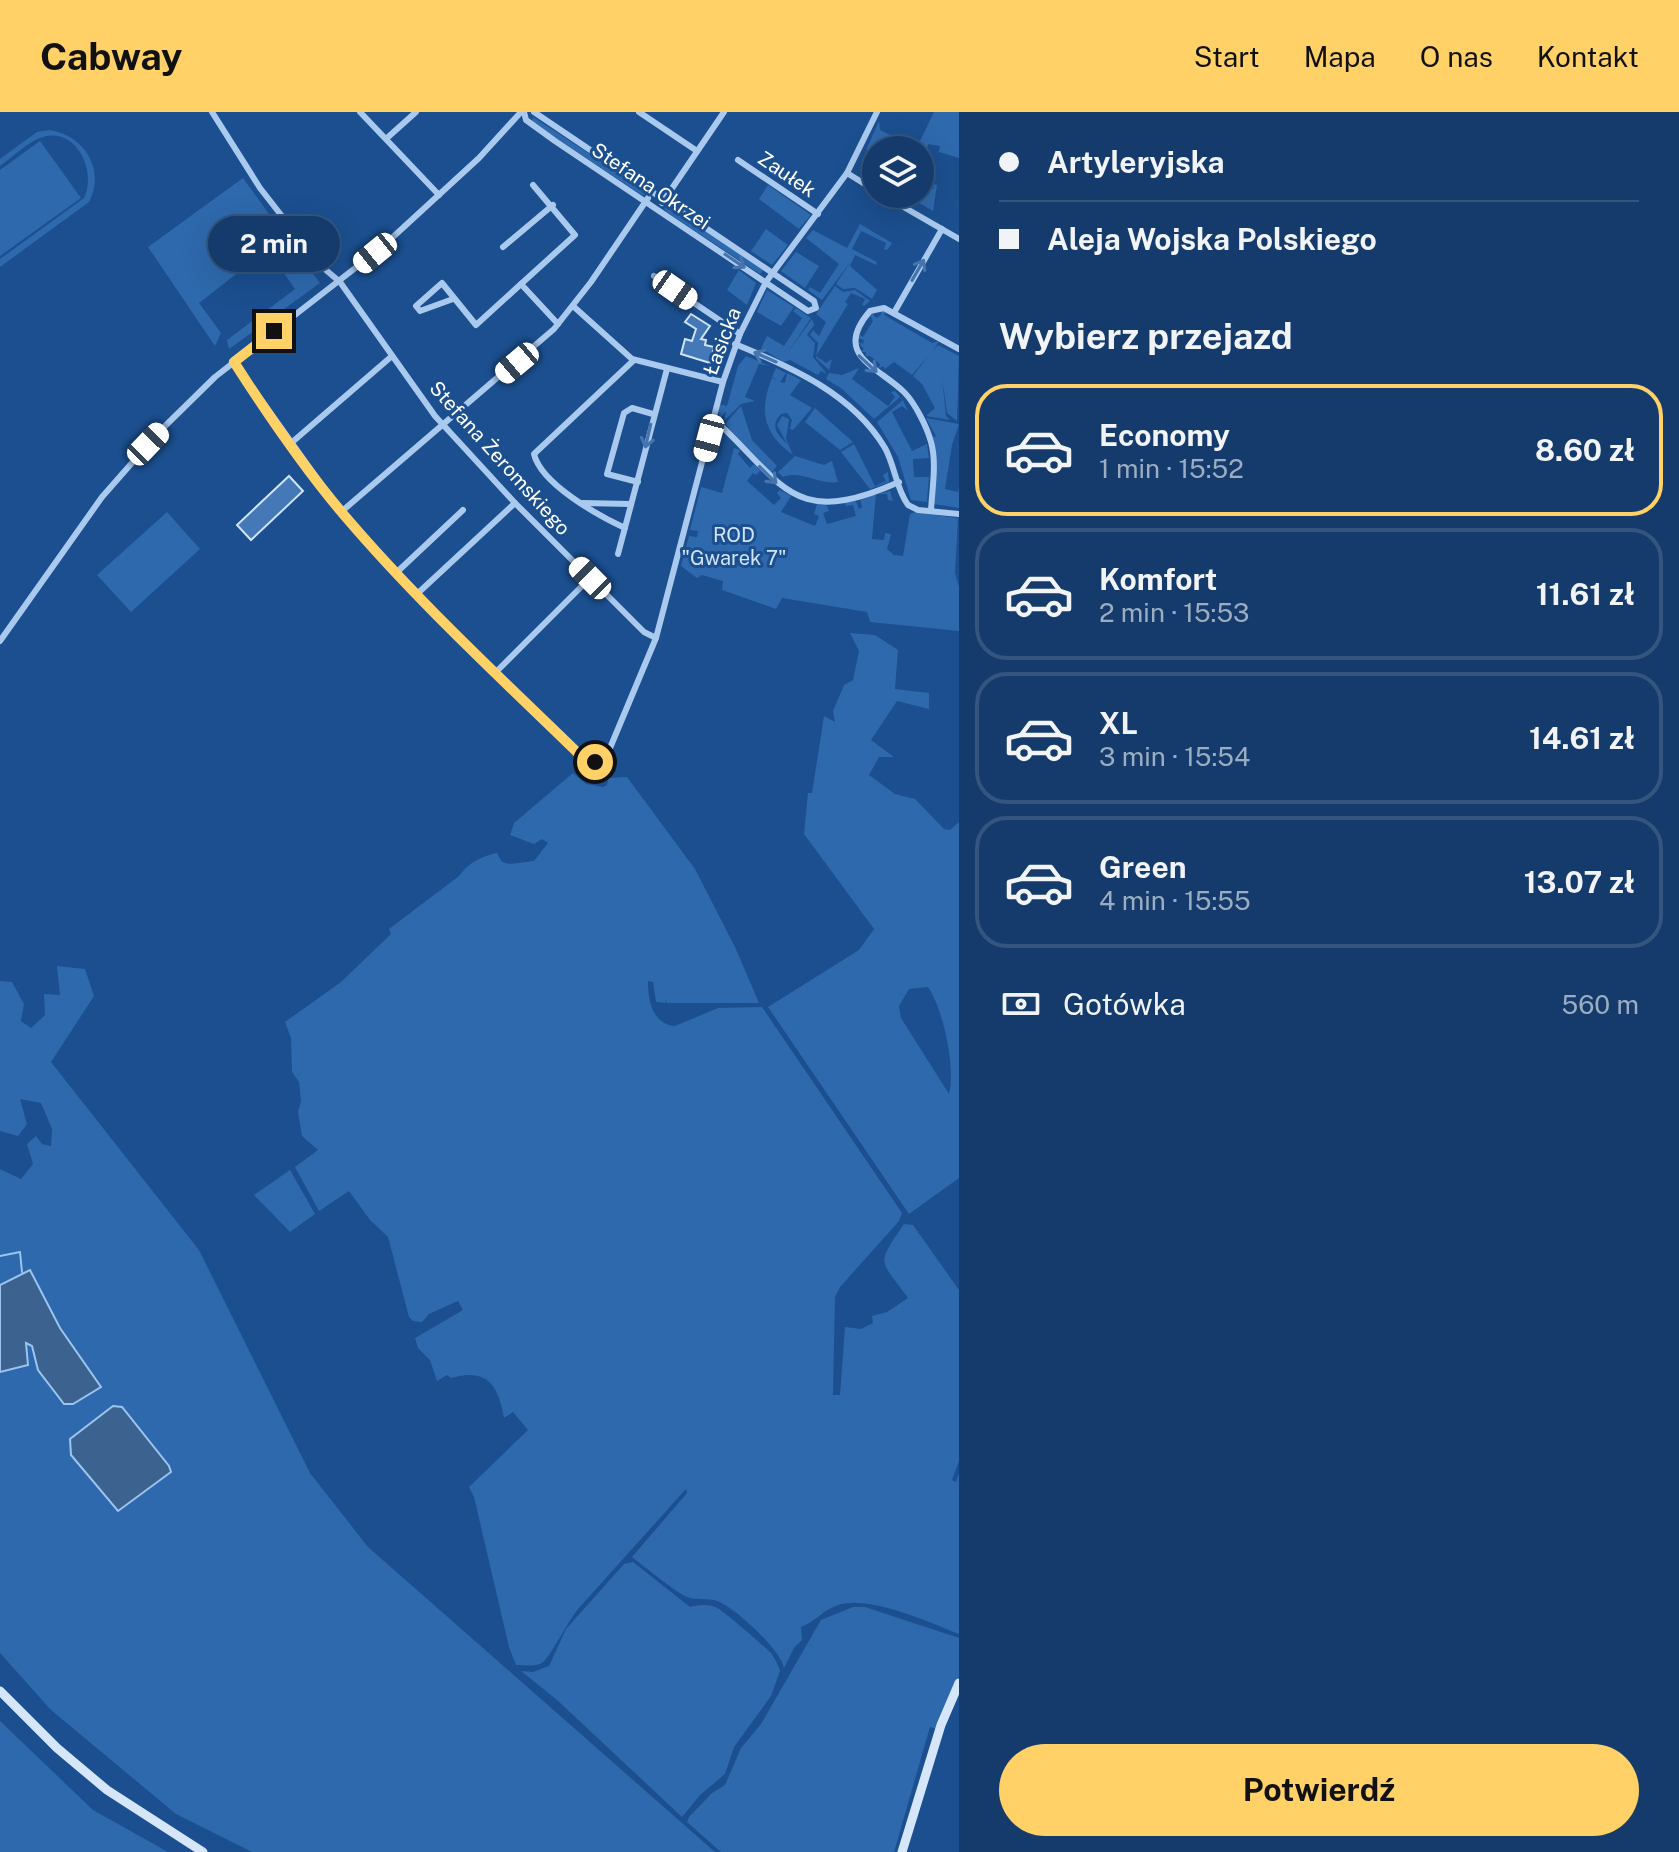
<!DOCTYPE html>
<html lang="pl">
<head>
<meta charset="utf-8">
<style>
  :root { --surface:#143b6b; --page:#214673; --text:#f1f3f6; --muted:#9dadc1; --line:#33557e; --accent:#ffd166 }
  body { margin:0; font-family:"Public Sans",sans-serif; background:var(--page); color:var(--text); height:100vh; display:flex; flex-direction:column; font-size:30px; white-space:nowrap }
  * { box-sizing:border-box; margin:0 }
  p { font-size:26px; color:var(--muted) }
  .icon { flex:none; width:44px; height:44px; fill:none; stroke:currentColor; stroke-width:2; stroke-linecap:round; stroke-linejoin:round }
  .map { position:relative; flex:1; overflow:hidden }
  .details { display:flex; flex-direction:column; background:var(--surface); width:720px }
  .details>* { flex:none }
  .banner { display:grid; align-content:center; height:176px; padding:0 40px; background:var(--surface) }
  .controls { position:absolute; left:862px; top:24px; display:grid; gap:16px }
  .controls a { display:grid; place-items:center; width:72px; height:72px; border-radius:50%; background:var(--surface); box-shadow:0 8px 32px #0002,0 0 0 2px var(--line); font-size:40px }
  .end { position:absolute; width:36px; height:36px; margin:-18px; border:10px solid #ffd166; background:#111; box-shadow:0 0 0 4px #111 }
  .from { border-radius:50% }
  .bubble { position:absolute; height:56px; border-radius:28px; background:var(--surface); box-shadow:0 8px 32px #0002,0 0 0 2px var(--line); font-size:26px; font-weight:700; line-height:56px; text-align:center }
  .car { position:absolute; width:24px; height:48px; margin:-24px -12px; border-radius:10px; box-shadow:0 0 6px 2px #0007; background:linear-gradient(#fff 24%,#345 0 40%,#fff 0 76%,#345 0 86%,#fff 0) }
  .banner b { display:flex; align-items:center; gap:28px; height:76px; font-size:30px }
  .banner b+b { border-top:2px solid var(--line) }
  .banner i { width:20px; height:20px; background:var(--text) }
  ul { padding:0; list-style:none }
  li { display:flex; align-items:center; gap:24px; height:132px; margin:0 16px 12px; padding:0 24px; border:4px solid var(--line); border-radius:32px }
  li div { flex:1 }
  li b { display:block; font-size:30px }
  li em { font-style:normal; font-weight:700 }
  li.current { border-color:var(--accent) }
  li>.icon { width:72px; height:72px; stroke-width:1.5 }
  h2 { padding:0 40px; font-size:36px; line-height:96px }
  .pay { display:flex; align-items:center; gap:20px; height:88px; padding:0 40px; font-size:30px }
  .pay p { margin-inline-start:auto }
  .action { display:flex; gap:16px; margin-top:auto; padding:16px 40px }
  .action a { flex:1; height:92px; border-radius:48px; background:var(--accent); color:#111; font-size:32px; font-weight:700; line-height:92px; text-align:center }
  header { display:flex; align-items:center; gap:48px; box-sizing:border-box; height:112px; padding:0 40px; background:var(--accent); color:#111 }
  header strong { font-size:38px }
  nav { display:flex; gap:44px; margin-inline-start:auto; font-size:28px }
  main { display:flex; flex:1; min-height:0 }
  .map>svg:first-child { display:block }
</style>
</head>
<body>
<header>
<strong>Cabway</strong>
<nav><a>Start</a><a>Mapa</a><a>O nas</a><a>Kontakt</a></nav>
</header>
<main>
<div class="map">
<svg width="959" height="1740" viewBox="0 0 959 1740">
  <rect width="100%" height="100%" fill="#1b4f8f"/>
  <g fill="#2e69ad" fill-rule="evenodd">
    <path d="M934 0H959V46L939 40 940 34 928 32 921 74 933 77 934 72 937 73 933 99 904 82H920V38H894L878 29 872 41 866 38 879 9 880 18 900 28 902 24 919 31Z"/>
    <path d="M533 5 645 78V83H642L532 10Z"/>
    <path d="M49 18C84 23 106 57 89 90L0 155V147L84 86C97 60 77 15 43 25 28 29 13 45 0 54V47L37 20Z"/>
    <path d="M40 29 81 86 0 144V58Z"/>
    <path d="M243 66 285 124 199 191 221 221 215 234 148 135Z"/>
    <path d="M768 73 811 103 799 117 759 87Z"/>
    <path d="M667 94H670L764 157 760 162 667 100 664 96Z"/>
    <path d="M860 112 892 131 888 137 884 138 886 131 861 119 852 137 877 150 876 153 855 143 850 154 877 178 872 187 855 176 843 177 836 172 851 149 822 188 808 178 810 175 820 181 839 152 806 126 813 118 847 136Z"/>
    <path d="M766 117 788 133 772 153 751 139Z"/>
    <path d="M289 130 320 171 229 237 227 228 295 177 283 160 289 143Z"/>
    <path d="M796 140 819 154 805 176 781 159Z"/>
    <path d="M739 158 756 171 747 193 727 178Z"/>
    <path d="M835 174 843 180 855 178 870 189 864 194 862 193 865 187 851 181 845 190 848 192 816 244 826 251 832 247 829 258 816 246 818 231 810 223 813 218 819 224 826 210 816 202Z"/>
    <path d="M767 178 794 195 781 214 757 200Z"/>
    <path d="M796 196 811 206 788 240 812 207 814 213 807 223 815 231 813 245 827 262 821 259 818 263 790 248 783 250 761 236 767 224 784 234 802 206 793 199Z"/>
    <path d="M881 197 887 199 884 203 932 231 939 229 933 239 938 233 959 244 957 309 947 301 942 266 946 304 950 308 926 304 935 296 922 272 913 264 929 243 912 263 894 250 885 257 883 254 878 257 880 252 870 244H862H866V240H860L864 237 858 230 863 232 864 228 858 226 859 222 863 225 873 209 870 203 872 201 876 206 881 203Z"/>
    <path d="M746 244 770 254 759 252 745 285 755 289 741 292 724 309 726 299 720 307 718 292 727 294 738 254Z"/>
    <path d="M776 256 786 261 780 270 785 271 787 261 801 268 790 283 812 296 793 318 790 317 792 308 787 301 781 302C769 314 778 323 787 332L777 313 782 304 789 307 786 327 793 343C761 320 760 296 772 266L778 268 772 265Z"/>
    <path d="M859 256 852 267 888 294 895 285 891 280 895 279 900 285 874 307 842 277 826 267 829 261 842 263Z"/>
    <path d="M903 288 908 299 902 294 892 300 912 339 927 332 929 346 913 347 914 365H929L927 390 911 388 898 345 877 310Z"/>
    <path d="M741 294 752 328 777 354 771 361 725 312Z"/>
    <path d="M815 296 816 297 853 330 840 338 805 310Z"/>
    <path d="M926 306 959 312 952 333 945 377 958 380 959 375V396L934 392 931 326 936 324Z"/>
    <path d="M854 332 875 374 886 369 883 363 888 360 889 370 870 377 841 340Z"/>
    <path d="M734 336 740 338 738 342 750 356 754 352 760 359 756 363 753 361 747 369 774 393 781 386 777 381 780 378 791 384 781 400 815 414 819 404 814 402 817 392H826L829 399 823 401 827 412 856 404 853 393 846 394 845 390 855 387 859 397 862 395 860 386 890 379 893 389 888 388 887 382H876L872 427 884 428 885 421 891 422 887 437 894 443 903 444 910 402 915 400 958 406 955 461 959 475V519L870 510 867 500 782 486 776 497 722 478 723 469 702 463 697 466 681 454 689 424 697 425 698 419 690 418 701 375 722 381Z"/>
    <path d="M795 344 824 353 832 349 838 370C818 373 802 358 783 365L778 360Z"/>
    <path d="M167 400 200 437 131 500 97 463Z"/>
    <path d="M850 521 875 523 898 538 895 577 929 581V597L897 589 871 628 894 645H879L869 663 895 682 915 687 944 717 950 718 959 710V1066L909 1102 768 895 859 838 874 817 804 722 808 681H812L824 604 835 610 833 599 844 573 853 568 859 539ZM928 875C943 896 956 957 949 982L901 906 899 894 909 877Z"/>
    <path d="M573 661 586 672 603 675 607 673 608 666 627 665 695 757 735 835 759 891H667L664 886 666 891 656 890 653 870 648 869C648 888 652 912 675 914L718 896 762 895 902 1101 899 1109 840 1175 835 1185 833 1283H840L845 1215 861 1217 873 1211 872 1204 887 1200 908 1186C880 1147 875 1154 904 1112L913 1113 959 1178V1349L952 1368 956 1370 959 1361V1522C928 1510 870 1483 838 1493 823 1498 815 1510 801 1515L802 1528 794 1536 784 1556C781 1538 732 1492 714 1488 703 1486 692 1489 683 1483 665 1472 649 1458 632 1445L687 1381 686 1377 578 1497C569 1508 549 1547 542 1551 534 1555 524 1553 516 1553L509 1535 474 1385 469 1375 528 1318 513 1300 504 1306C498 1272 487 1256 451 1266L447 1263 437 1269 430 1248 418 1236 415 1226 463 1198 458 1189 429 1202 422 1210 413 1209 409 1205 388 1125 370 1108 349 1079 319 1099 295 1055 318 1038 302 1024 298 1000 301 989 299 970 292 960 291 926 285 910 341 870 391 822 389 817 459 764C468 751 482 744 497 741L502 750 510 752 534 749 548 731 542 727 534 732 510 723 514 711Z"/>
    <path d="M57 854 85 857 94 884 51 950 199 1138 310 1361 368 1435 715 1740H252L176 1702 51 1598 0 1541V1057L21 1067 33 1052 27 1032 36 1024 42 1032 51 1034 52 1017 41 991 20 987 27 1012 18 1024 0 1019V869L12 870 24 892 21 909 31 916 45 903 44 882 60 883Z"/>
    <path d="M290 1058 315 1102 290 1120 254 1083Z"/>
    <path d="M633 1450 690 1495C697 1493 708 1492 715 1495 721 1496 766 1536 771 1541 775 1547 778 1552 780 1559L771 1584 734 1635 725 1662 700 1683 682 1705 557 1588 521 1559 533 1560 549 1554 566 1517 624 1452Z"/>
    <path d="M853 1495H865L959 1526V1564L936 1617 930 1615 894 1740H721L687 1710 689 1705 712 1681 725 1673 741 1636 761 1612 821 1508Z"/>
    <path d="M0 1609 93 1698 168 1740H0Z"/>
  </g>
  <g fill="#3c6290" stroke="#9cc4f0" stroke-width="2">
    <path d="M30 1158 60 1216 101 1275 73 1292H64L38 1258 32 1234 26 1231 28 1253 0 1260V1173Z"/>
    <path d="M113 1294 122 1295 169 1354 171 1360 118 1399 71 1343 70 1327Z"/>
  </g>
  <g fill="none" stroke-linecap="round" stroke-linejoin="round">
    <path stroke="#9cc4f0" stroke-width="2" d="M0 1144 20 1140 22 1160"/>
  </g>
  <g fill="#4478b7" stroke="#cfe3fa" stroke-width="2">
    <path d="M691 202 710 214 701 227 706 228 705 233 714 235 710 251 681 242 685 227 692 229 696 217 685 210Z"/>
    <path d="M289 364 303 379 251 428 237 413Z"/>
  </g>
  <g fill="none" stroke-linecap="round" stroke-linejoin="round">
    <g stroke="#a9c9ee" stroke-width="6">
      <path d="M212 0 260 76 320 153 340 170 435 304 515 391 644 520 656 526"/>
      <path d="M360 0 439 83"/>
      <path d="M524 0 526 8 555 29 808 199 816 196 814 189 534 0"/>
      <path d="M639 0 697 39"/>
      <path d="M387 26 416 0"/>
      <path d="M738 48 818 102"/>
      <path d="M847 61 876 79"/>
      <path d="M533 73 575 123 521 172 558 212"/>
      <path d="M881 82 959 127"/>
      <path d="M662 91 724 0"/>
      <path d="M503 135 553 93"/>
      <path d="M654 164 740 222"/>
      <path d="M453 187 420 199 416 194 442 171 476 213 521 172"/>
      <path d="M573 194 632 247 723 270"/>
      <path d="M895 199 942 117"/>
      <path d="M735 232C791 255 853 282 885 336 895 354 896 377 908 393L918 398 959 402"/>
      <path d="M234 250 341 400 410 477 583 646 589 650 601 648 610 636 656 526 723 270 740 222 766 170 847 61 877 0"/>
      <path d="M714 307C784 371 791 418 899 370"/>
      <path d="M290 332 392 244"/>
      <path d="M638 370 607 362 624 301 632 296 653 302"/>
      <path d="M582 391 631 392"/>
      <path d="M931 399C932 377 937 351 931 330 927 315 915 291 904 280 877 254 832 243 870 199L884 196 959 237"/>
      <path d="M341 400 554 217 591 170 648 86"/>
      <path d="M625 416C599 404 541 372 534 342L634 248"/>
      <path d="M618 442 667 257"/>
      <path d="M396 461 463 398"/>
      <path d="M417 482 515 391"/>
      <path d="M0 529 102 385 160 319 215 265 381 136 479 46 521 0"/>
      <path d="M496 560 590 466"/>
    </g>
    <g stroke="#d6e6fa" stroke-width="9">
      <path d="M0 1579 57 1636 107 1678 203 1740"/>
      <path d="M902 1740 941 1613 959 1571"/>
    </g>
  </g>
  <defs><path id="oneway-shaft" d="M-6 0H5M1.5-3L5.5 0L1.5 3" fill="none" stroke-width="1.6" stroke-linecap="round" stroke-linejoin="round" transform="scale(2)"/></defs>
  <g stroke="#4674ac">
    <use href="#oneway-shaft" transform="translate(735 149) rotate(34)"/>
    <use href="#oneway-shaft" transform="translate(918 158) rotate(-60)"/>
    <use href="#oneway-shaft" transform="translate(765 245) rotate(-156)"/>
    <use href="#oneway-shaft" transform="translate(868 252) rotate(43)"/>
    <use href="#oneway-shaft" transform="translate(648 324) rotate(103)"/>
    <use href="#oneway-shaft" transform="translate(768 363) rotate(45)"/>
  </g>
  <g fill="none" stroke-linecap="round" stroke-linejoin="round">
    <path stroke="#ffd166" stroke-width="10" d="M274 219 234 250C268 303 304 356 344 403 418 490 502 567 583 646L595 650"/>
  </g>
  <g text-anchor="middle" dominant-baseline="central" stroke-width="6" stroke-linejoin="round" paint-order="stroke">
    <g font-size="20" fill="#fff" stroke="#1b4f8f">
      <text transform="translate(787 62) rotate(34)">Zaułek</text>
      <text transform="translate(651 74) rotate(34)">Stefana Okrzei</text>
      <text transform="translate(722 229) rotate(-69)">Łasicka</text>
      <text transform="translate(500 346) rotate(48)">Stefana Żeromskiego</text>
    </g>
    <g font-size="20" fill="#cfe3fa" stroke="#1b4f8f">
      <text x="734" y="423">ROD<tspan x="734" dy="23">"Gwarek 7"</tspan></text>
    </g>
  </g>
</svg>
<div class="controls">
<a><svg class="icon" aria-label="layers" viewBox="0 0 24 24"><path d="M12 4l9 5-9 5-9-5zM3 14l9 5 9-5"/></svg></a>
</div>
<i class="end from" style="left:595px;top:650px"></i>
<i class="end" style="left:274px;top:219px"></i>
<div class="bubble" style="left:208px;top:104px;width:132px">2 min</div>
<i class="car" style="left:375px;top:141px;rotate:231deg"></i>
<i class="car" style="left:675px;top:178px;rotate:125deg"></i>
<i class="car" style="left:517px;top:251px;rotate:230deg"></i>
<i class="car" style="left:709px;top:326px;rotate:195deg"></i>
<i class="car" style="left:148px;top:332px;rotate:44deg"></i>
<i class="car" style="left:590px;top:466px;rotate:315deg"></i>
</div>
<section class="details">
<div class="banner">
<b><i class="from"></i>Artyleryjska</b>
<b><i></i>Aleja Wojska Polskiego</b>
</div>
<h2>Wybierz przejazd</h2>
<ul>
<li class="current"><svg class="icon" aria-label="car" viewBox="0 0 24 24"><path d="M5 17H2v-5l4-1 3-4h7l3 4 3 1v5h-3M9 17h6M6 11h13"/><circle cx="7" cy="17" r="2"/><circle cx="17" cy="17" r="2"/></svg><div><b>Economy</b><p>1 min · 15:52</p></div><em>8.60 zł</em></li>
<li><svg class="icon" aria-label="car" viewBox="0 0 24 24"><path d="M5 17H2v-5l4-1 3-4h7l3 4 3 1v5h-3M9 17h6M6 11h13"/><circle cx="7" cy="17" r="2"/><circle cx="17" cy="17" r="2"/></svg><div><b>Komfort</b><p>2 min · 15:53</p></div><em>11.61 zł</em></li>
<li><svg class="icon" aria-label="car" viewBox="0 0 24 24"><path d="M5 17H2v-5l4-1 3-4h7l3 4 3 1v5h-3M9 17h6M6 11h13"/><circle cx="7" cy="17" r="2"/><circle cx="17" cy="17" r="2"/></svg><div><b>XL</b><p>3 min · 15:54</p></div><em>14.61 zł</em></li>
<li><svg class="icon" aria-label="car" viewBox="0 0 24 24"><path d="M5 17H2v-5l4-1 3-4h7l3 4 3 1v5h-3M9 17h6M6 11h13"/><circle cx="7" cy="17" r="2"/><circle cx="17" cy="17" r="2"/></svg><div><b>Green</b><p>4 min · 15:55</p></div><em>13.07 zł</em></li>
</ul>
<div class="pay"><svg class="icon" aria-label="cash" viewBox="0 0 24 24"><path d="M3 7h18v10H3z"/><circle cx="12" cy="12" r="2"/></svg>Gotówka<p>560 m</p></div>
<div class="action"><a>Potwierdź</a></div>
</section>
</main>
</body>
</html>
